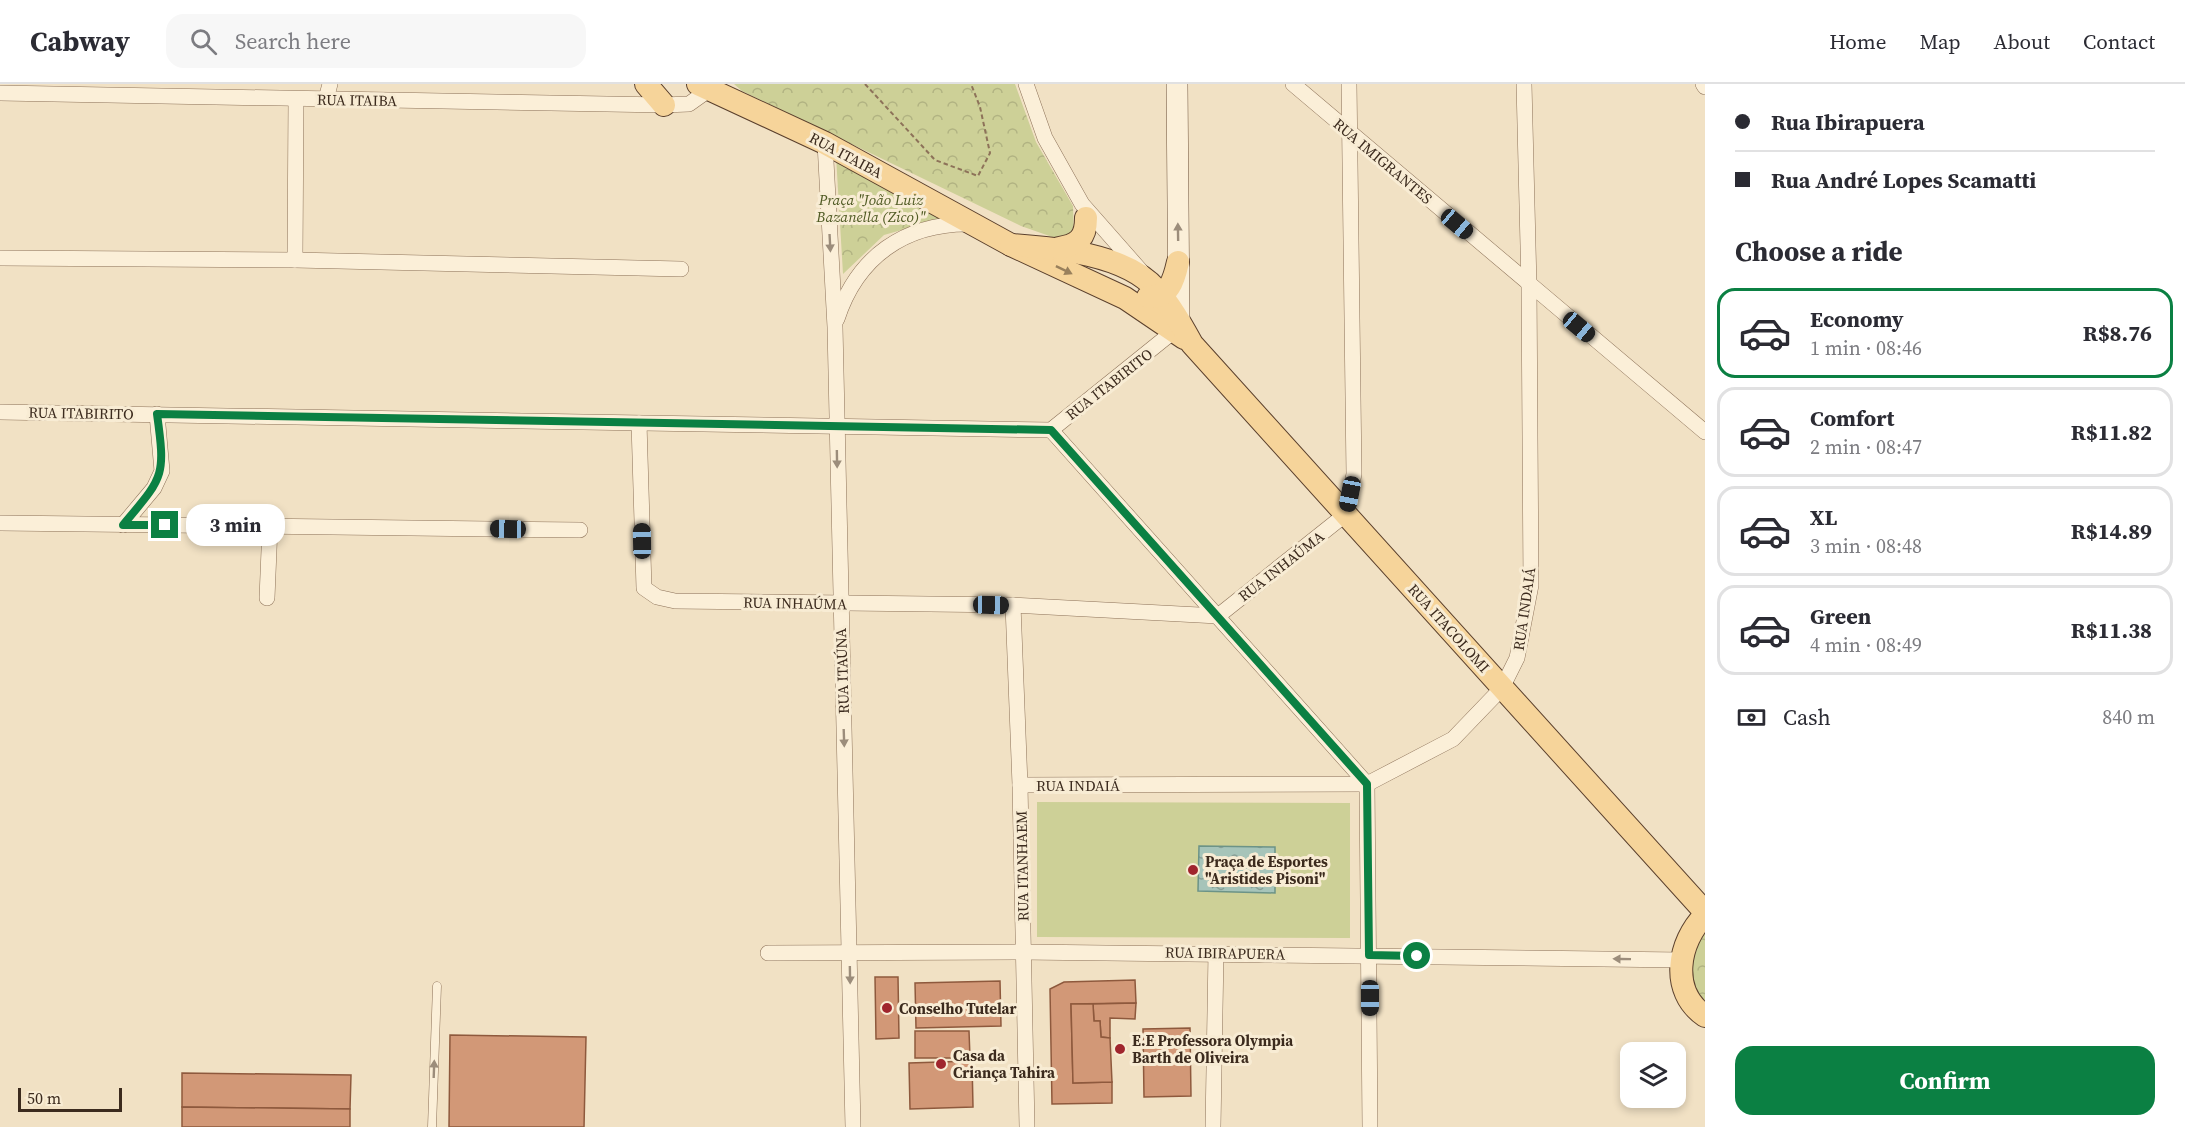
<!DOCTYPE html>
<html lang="en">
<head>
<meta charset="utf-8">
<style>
  :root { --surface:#fff; --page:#f7f7f7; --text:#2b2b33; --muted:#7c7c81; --line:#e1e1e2; --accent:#0b8043 }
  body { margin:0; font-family:"Source Serif 4",serif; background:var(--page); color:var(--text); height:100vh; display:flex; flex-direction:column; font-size:22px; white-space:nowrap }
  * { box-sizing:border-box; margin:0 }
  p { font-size:20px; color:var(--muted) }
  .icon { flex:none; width:33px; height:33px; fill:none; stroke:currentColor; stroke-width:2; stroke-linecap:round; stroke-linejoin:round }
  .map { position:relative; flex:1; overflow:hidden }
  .details { display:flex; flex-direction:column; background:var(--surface); width:480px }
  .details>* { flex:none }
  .hud { display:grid; align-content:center; height:132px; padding:0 30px; background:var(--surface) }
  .tools { position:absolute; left:1620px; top:958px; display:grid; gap:12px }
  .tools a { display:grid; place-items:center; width:66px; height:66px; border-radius:12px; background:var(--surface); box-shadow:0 3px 9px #0003; font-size:30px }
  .scale { position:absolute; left:18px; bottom:15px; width:104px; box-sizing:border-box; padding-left:6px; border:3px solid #3c2b1e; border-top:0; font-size:16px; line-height:21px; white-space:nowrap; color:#3c2b1e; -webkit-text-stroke:4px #f8ecd4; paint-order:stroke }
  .end { position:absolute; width:27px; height:27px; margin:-14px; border:8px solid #0b8043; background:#fff; box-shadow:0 0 0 3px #fff }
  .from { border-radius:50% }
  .bubble { position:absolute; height:42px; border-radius:18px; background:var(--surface); box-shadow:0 3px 9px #0003; font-size:20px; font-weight:700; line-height:42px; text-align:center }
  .car { position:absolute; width:18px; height:36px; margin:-18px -9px; border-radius:8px; box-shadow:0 0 4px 2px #0007; background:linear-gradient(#222 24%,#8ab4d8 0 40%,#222 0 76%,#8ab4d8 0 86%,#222 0) }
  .hud b { display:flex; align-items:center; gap:21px; height:57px; font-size:22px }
  .hud b+b { border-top:2px solid var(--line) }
  .hud i { width:15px; height:15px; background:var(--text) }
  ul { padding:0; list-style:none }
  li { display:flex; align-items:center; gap:18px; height:90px; margin:0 12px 9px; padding:0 18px; border:3px solid var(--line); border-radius:18px }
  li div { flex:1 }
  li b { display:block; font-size:22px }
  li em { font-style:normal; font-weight:700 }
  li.selected { border-color:var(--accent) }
  li>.icon { width:54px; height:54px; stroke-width:1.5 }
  h2 { padding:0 30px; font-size:27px; line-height:72px }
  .pay { display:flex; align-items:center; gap:15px; height:66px; padding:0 30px; font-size:22px }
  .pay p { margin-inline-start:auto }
  .button { display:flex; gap:12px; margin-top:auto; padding:12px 30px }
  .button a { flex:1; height:69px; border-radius:18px; background:var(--accent); color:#fff; font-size:24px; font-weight:700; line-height:69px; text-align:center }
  header { display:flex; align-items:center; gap:36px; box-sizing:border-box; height:84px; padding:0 30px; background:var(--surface); border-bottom:2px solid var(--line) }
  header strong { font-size:28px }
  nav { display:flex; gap:33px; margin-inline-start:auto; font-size:21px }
  .search { width:420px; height:54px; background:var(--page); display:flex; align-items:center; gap:15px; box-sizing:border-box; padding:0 21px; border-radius:18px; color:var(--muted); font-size:22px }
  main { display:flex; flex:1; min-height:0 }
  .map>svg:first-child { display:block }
</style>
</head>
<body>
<header>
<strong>Cabway</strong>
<div class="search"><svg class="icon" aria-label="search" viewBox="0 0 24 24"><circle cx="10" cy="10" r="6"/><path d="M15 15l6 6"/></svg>Search here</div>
<nav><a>Home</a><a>Map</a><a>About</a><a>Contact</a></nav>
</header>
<main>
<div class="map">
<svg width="1705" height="1043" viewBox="0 0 1705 1043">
  <defs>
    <pattern id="park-crowns" width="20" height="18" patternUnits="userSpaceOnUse" patternTransform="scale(1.5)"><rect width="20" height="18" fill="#cdd097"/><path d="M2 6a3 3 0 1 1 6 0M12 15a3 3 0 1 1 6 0" fill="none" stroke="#b1b382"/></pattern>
    <pattern id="water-ripples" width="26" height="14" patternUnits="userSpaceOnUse" patternTransform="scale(1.5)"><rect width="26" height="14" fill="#a6c4b9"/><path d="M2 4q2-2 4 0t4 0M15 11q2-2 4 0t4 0" fill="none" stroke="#889f96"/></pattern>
  </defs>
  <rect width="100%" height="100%" fill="#f1e1c4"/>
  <g fill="url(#park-crowns)">
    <path d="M734 0H1015L1036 58 1073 122 1074 150 1058 155 1021 142 742 7Z"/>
    <path d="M836 72 951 132 884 151 843 190Z"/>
    <path d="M1705 835V926L1692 909 1685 870Z"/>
  </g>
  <path fill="#cdd097" d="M1037 718 1350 719V854L1037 853Z"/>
  <path fill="url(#water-ripples)" stroke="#6c9387" stroke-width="1.5" d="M1199 762 1275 763V809L1198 807Z"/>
  <g fill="#d29877" stroke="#8e593d" stroke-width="1.5">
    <path d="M875 893H898L899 954 876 955Z"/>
    <path d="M1135 896 1136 919 1071 920 1073 999 1112 998V1019L1052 1020 1050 905 1064 898Z"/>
    <path d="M1000 897 1001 942 916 944 915 899Z"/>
    <path d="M1136 919 1135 935 1110 934V954L1101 953 1100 937H1094L1093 920Z"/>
    <path d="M1071 920H1093L1094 937H1100L1101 953 1110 954 1112 998 1073 999Z"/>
    <path d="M1190 944 1191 1012 1144 1013 1143 945Z"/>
    <path d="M915 947H969L970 974H915Z"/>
    <path d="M450 951 586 953 584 1043H449Z"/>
    <path d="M972 977 973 1023 910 1025 909 979Z"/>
    <path d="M182 989 351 991 350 1025 182 1023Z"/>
    <path d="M182 1023 350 1025V1043H182Z"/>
  </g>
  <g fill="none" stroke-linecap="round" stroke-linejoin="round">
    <defs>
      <path id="lane" d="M432 1043 437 902"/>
      <g id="street">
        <path d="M1026 0 1045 54 1082 120 1141 187"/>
        <path d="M1293 0 1705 348"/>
        <path d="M1703 0 1705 3"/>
        <path d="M0 9 664 21 689 20 710 5"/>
        <path d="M326 15 330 0"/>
        <path d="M825 59 835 243 853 1043"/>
        <path d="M0 174 295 176 681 185"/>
        <path d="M295 176 296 15"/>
        <path d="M837 235C857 173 905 139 970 140"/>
        <path d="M0 328 1051 346 1174 247"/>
        <path d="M639 339 644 504 657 513 675 517 1013 521 1218 532 1346 430 1354 390 1349 0"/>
        <path d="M1051 346 1367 700 1370 1043"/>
        <path d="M0 439 580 446"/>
        <path d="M123 441 154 404 162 387 157 330"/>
        <path d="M267 514 270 442"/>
        <path d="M1013 521 1020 701 1027 1043"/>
        <path d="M1020 701 1367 700 1453 655 1502 604 1517 574 1531 501 1529 202 1524 0"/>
        <path d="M768 869 1023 868 1681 876"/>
        <path d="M1213 1043 1216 869"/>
      </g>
      <path id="secondary" d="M1176 244 1179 238 1177 0"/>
      <g id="primary">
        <path d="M646 0 664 21"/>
        <path d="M698 0 825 59 1011 161 1125 214 1184 254"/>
        <path d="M1011 161C1056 164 1126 170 1157 206 1171 222 1182 242 1192 260L1705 828"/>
        <path d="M1059 164C1078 161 1086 154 1086 134"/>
        <path d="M1148 213C1169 214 1174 196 1178 178"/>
        <path d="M1705 831C1678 858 1669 907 1705 932"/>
      </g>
    </defs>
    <use href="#lane" stroke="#8d7259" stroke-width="9"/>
    <use href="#street" stroke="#8d7259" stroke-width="16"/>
    <use href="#secondary" stroke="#6f533c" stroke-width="22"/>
    <use href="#primary" stroke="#5b402d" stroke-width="24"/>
    <path stroke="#8d7259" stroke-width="2" stroke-dasharray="4.5 3" stroke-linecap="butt" d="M865 0 935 76 978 92 990 69 980 23 971 0"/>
    <use href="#lane" stroke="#fbefd8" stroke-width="8"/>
    <use href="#street" stroke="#fbefd8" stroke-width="15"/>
    <use href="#secondary" stroke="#fbefd8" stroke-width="21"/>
    <use href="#primary" stroke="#f6d49a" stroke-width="22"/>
  </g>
  <defs><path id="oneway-solid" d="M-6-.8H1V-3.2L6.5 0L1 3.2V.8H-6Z" transform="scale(1.5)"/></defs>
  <g fill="#9c8d7b">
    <use href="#oneway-solid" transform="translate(1178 148) rotate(-91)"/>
    <use href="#oneway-solid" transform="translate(830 159) rotate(87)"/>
    <use href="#oneway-solid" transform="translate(837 375) rotate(89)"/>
    <use href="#oneway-solid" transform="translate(844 654) rotate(88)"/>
    <use href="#oneway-solid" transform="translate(1622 875) rotate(-179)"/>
    <use href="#oneway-solid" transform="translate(850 891) rotate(89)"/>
    <use href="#oneway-solid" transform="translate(434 985) rotate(-88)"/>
  </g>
  <use fill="#99805c" href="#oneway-solid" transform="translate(1064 186) rotate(26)"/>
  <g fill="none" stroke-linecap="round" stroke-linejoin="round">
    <path stroke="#0b8043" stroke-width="8" d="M165 441H123C163 393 166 394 157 330L1051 346 1367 700 1369 871 1417 872"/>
  </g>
  <g fill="#a0252d" stroke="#f8ecd4" stroke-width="2">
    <circle cx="1193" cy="786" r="6"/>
    <circle cx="887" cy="924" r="6"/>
    <circle cx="1120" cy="965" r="6"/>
    <circle cx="941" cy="980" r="6"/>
  </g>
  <g text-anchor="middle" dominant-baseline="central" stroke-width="6" stroke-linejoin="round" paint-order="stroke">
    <g font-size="15" fill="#3c2b1e" stroke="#f8ecd4">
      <text transform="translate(357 16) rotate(1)">RUA ITAIBA</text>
      <text transform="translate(846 71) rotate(28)">RUA ITAIBA</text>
      <text transform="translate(1383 77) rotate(40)">RUA IMIGRANTES</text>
      <text transform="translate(1109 300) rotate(-38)">RUA ITABIRITO</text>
      <text transform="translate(81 329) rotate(1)">RUA ITABIRITO</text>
      <text transform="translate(1281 482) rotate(-38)">RUA INHAÚMA</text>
      <text transform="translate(795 519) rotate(1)">RUA INHAÚMA</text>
      <text transform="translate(1524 525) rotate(-82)">RUA INDAIÁ</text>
      <text transform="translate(1449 544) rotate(48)">RUA ITACOLOMI</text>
      <text transform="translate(842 587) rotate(-92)">RUA ITAÚNA</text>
      <text x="1078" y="701">RUA INDAIÁ</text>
      <text transform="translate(1022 782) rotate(-91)">RUA ITANHAEM</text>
      <text transform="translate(1225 869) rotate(1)">RUA IBIRAPUERA</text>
    </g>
    <g font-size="15" font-style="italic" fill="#4f5a23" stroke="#f8ecd4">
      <text x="871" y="115">Praça "João Luiz<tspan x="871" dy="17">Bazanella (Zico)"</tspan></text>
    </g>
    <g font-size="15" font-weight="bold" fill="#3c2b1e" stroke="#f8ecd4" text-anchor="start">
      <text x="1205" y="777">Praça de Esportes<tspan x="1205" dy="17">"Aristides Pisoni"</tspan></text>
      <text x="899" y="924">Conselho Tutelar</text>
      <text x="1132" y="956">E.E Professora Olympia<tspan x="1132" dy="17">Barth de Oliveira</tspan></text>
      <text x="953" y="971">Casa da<tspan x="953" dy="17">Criança Tahira</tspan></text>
    </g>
  </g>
</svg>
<div class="tools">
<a><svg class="icon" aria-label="layers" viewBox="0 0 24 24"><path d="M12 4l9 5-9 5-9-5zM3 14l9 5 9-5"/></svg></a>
</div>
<div class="scale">50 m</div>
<i class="end from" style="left:1417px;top:872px"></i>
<i class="end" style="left:165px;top:441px"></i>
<div class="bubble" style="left:186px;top:420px;width:99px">3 min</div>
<i class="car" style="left:1457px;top:140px;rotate:130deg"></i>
<i class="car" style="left:1579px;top:243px;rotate:130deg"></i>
<i class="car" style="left:1350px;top:410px;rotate:191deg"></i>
<i class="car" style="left:508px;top:445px;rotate:271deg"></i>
<i class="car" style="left:642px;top:457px;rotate:359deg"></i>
<i class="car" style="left:991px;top:521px;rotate:91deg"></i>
<i class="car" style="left:1370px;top:914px;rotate:180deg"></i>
</div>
<section class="details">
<div class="hud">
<b><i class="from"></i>Rua Ibirapuera</b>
<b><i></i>Rua André Lopes Scamatti</b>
</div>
<h2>Choose a ride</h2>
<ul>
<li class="selected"><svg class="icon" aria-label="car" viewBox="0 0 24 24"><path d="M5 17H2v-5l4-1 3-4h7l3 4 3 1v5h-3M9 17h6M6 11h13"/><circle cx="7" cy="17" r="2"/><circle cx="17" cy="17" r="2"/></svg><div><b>Economy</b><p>1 min · 08:46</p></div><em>R$8.76</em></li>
<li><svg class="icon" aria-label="car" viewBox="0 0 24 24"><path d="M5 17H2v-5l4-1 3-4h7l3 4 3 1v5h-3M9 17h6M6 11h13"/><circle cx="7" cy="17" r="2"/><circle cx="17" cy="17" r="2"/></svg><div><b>Comfort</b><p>2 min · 08:47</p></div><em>R$11.82</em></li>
<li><svg class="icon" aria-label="car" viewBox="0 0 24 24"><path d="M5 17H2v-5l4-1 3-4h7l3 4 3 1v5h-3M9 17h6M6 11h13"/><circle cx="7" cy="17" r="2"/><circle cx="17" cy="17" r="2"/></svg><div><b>XL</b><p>3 min · 08:48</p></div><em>R$14.89</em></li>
<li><svg class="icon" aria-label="car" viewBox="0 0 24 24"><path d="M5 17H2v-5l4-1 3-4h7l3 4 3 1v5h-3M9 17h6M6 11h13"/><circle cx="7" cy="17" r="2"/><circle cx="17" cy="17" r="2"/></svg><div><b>Green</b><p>4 min · 08:49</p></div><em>R$11.38</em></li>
</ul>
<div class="pay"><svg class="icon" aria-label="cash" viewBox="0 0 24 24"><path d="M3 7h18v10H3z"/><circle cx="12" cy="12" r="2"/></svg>Cash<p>840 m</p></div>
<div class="button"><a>Confirm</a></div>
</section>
</main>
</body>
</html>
